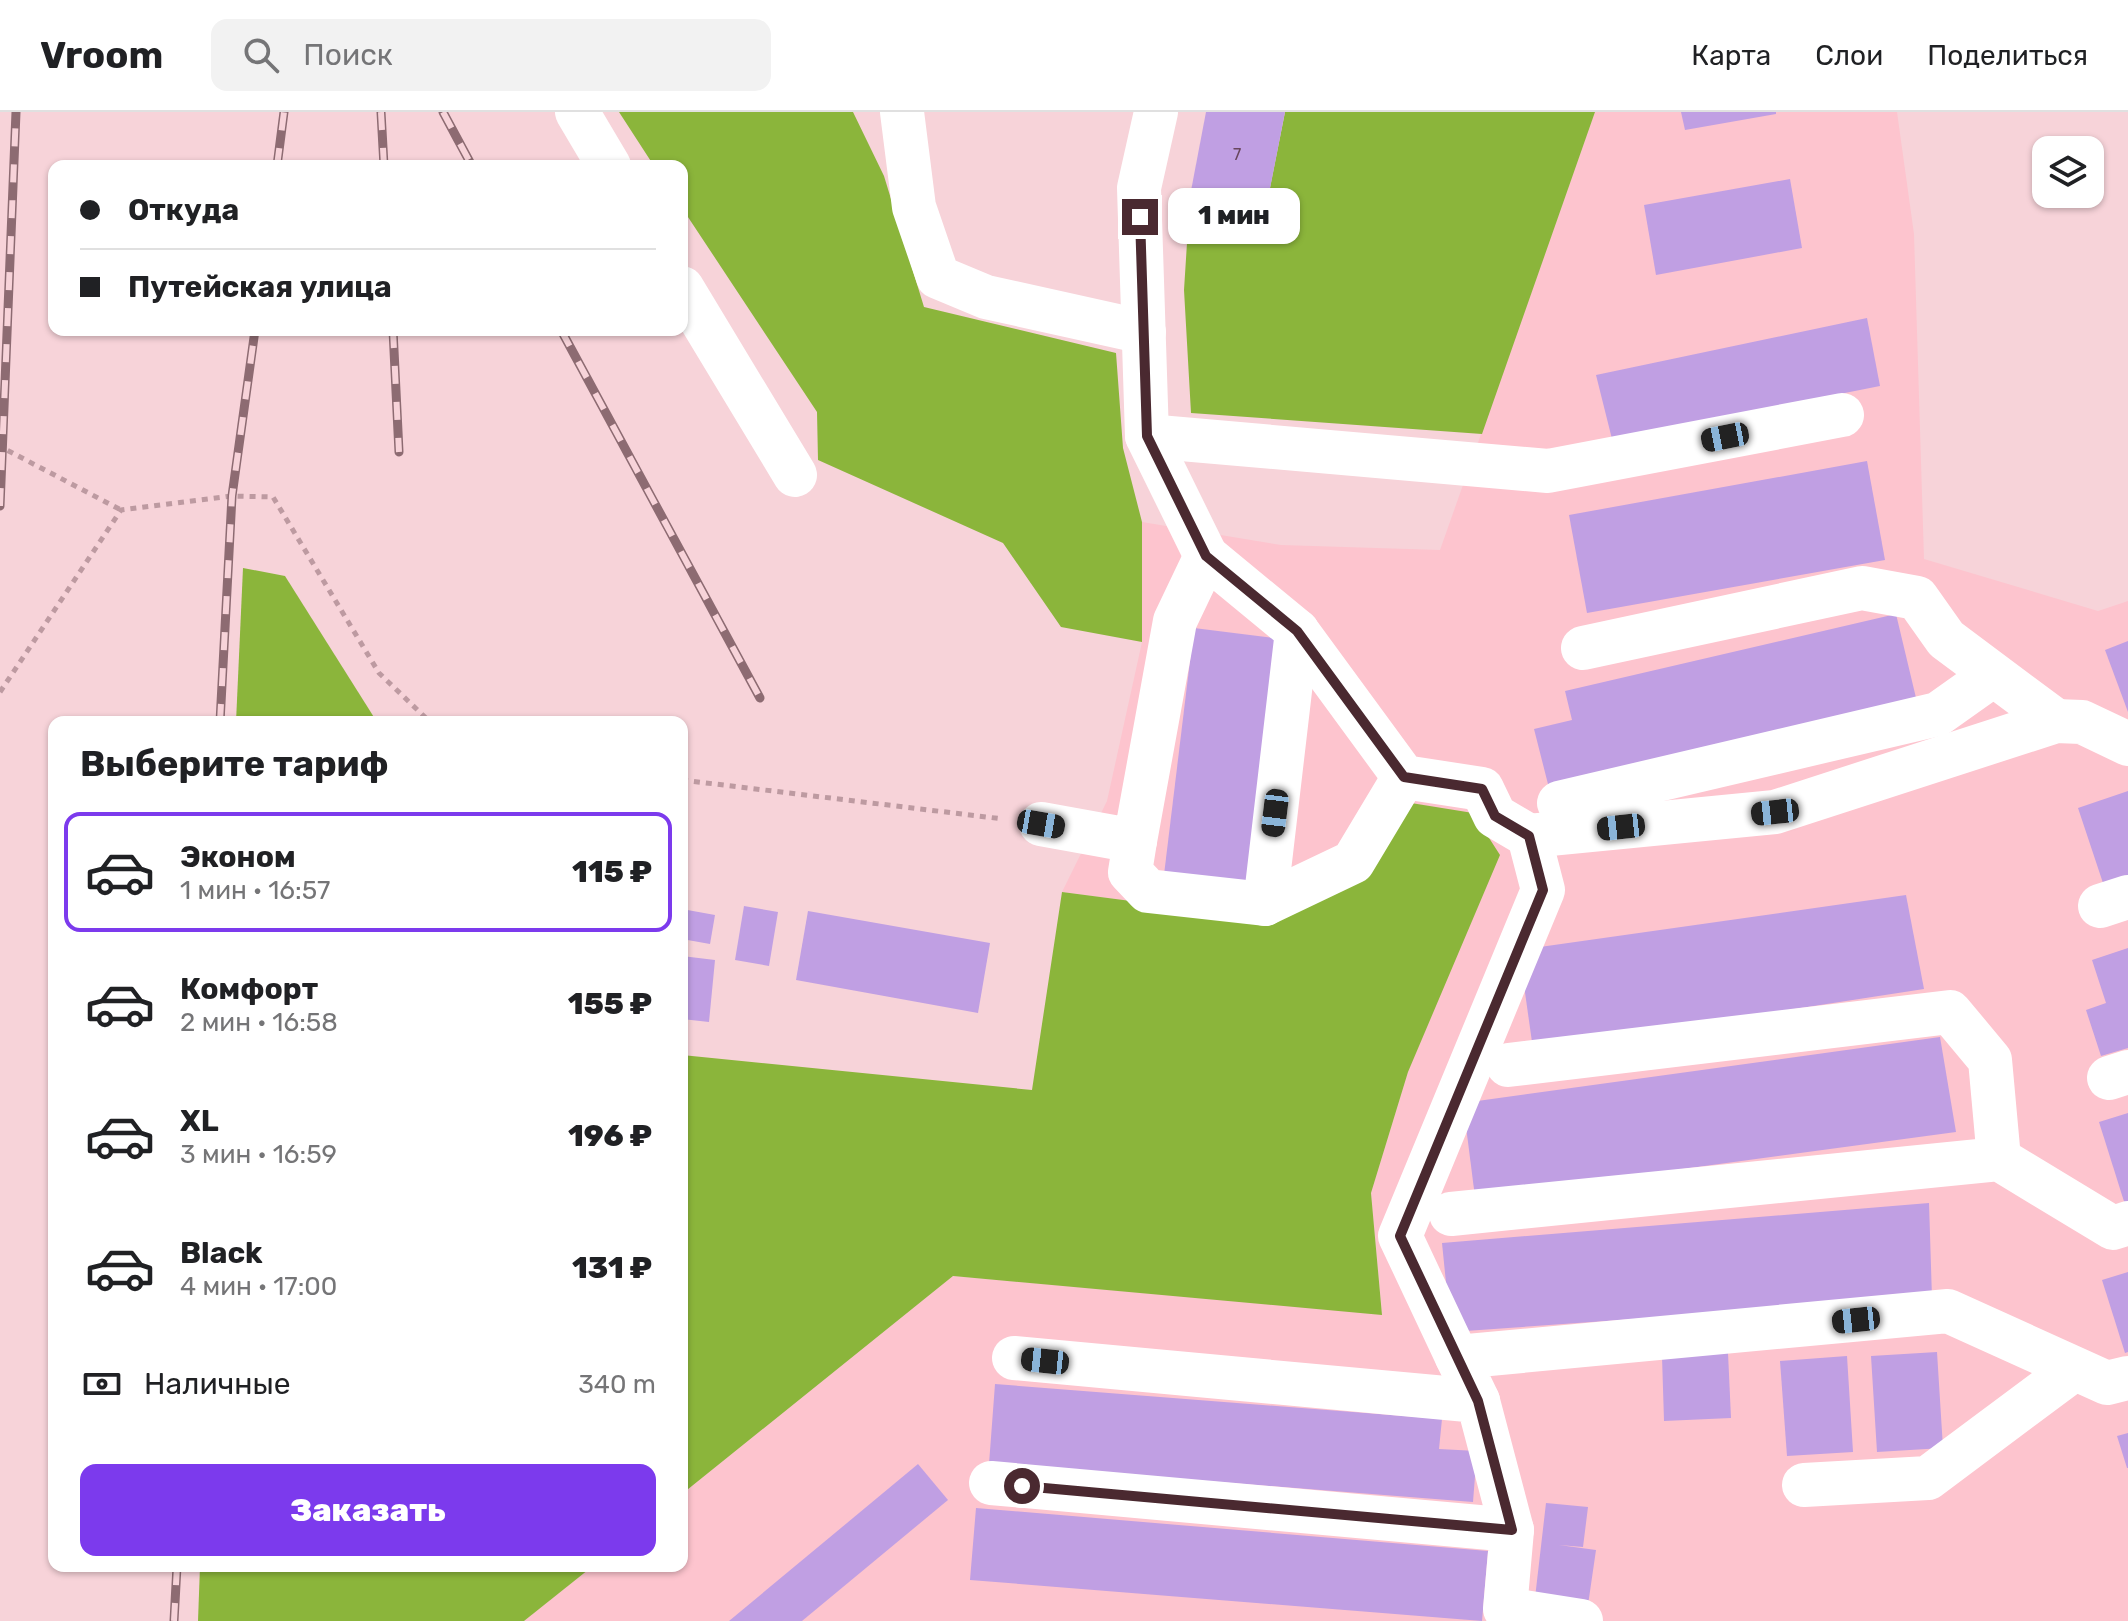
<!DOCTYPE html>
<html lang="ru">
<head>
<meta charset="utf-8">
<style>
  :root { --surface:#fff; --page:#f2f2f2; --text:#202124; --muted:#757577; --line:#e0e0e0; --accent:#7c3aed }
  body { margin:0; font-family:Rubik,sans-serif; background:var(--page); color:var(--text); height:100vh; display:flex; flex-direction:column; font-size:30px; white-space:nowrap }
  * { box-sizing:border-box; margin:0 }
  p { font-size:26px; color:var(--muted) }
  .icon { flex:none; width:44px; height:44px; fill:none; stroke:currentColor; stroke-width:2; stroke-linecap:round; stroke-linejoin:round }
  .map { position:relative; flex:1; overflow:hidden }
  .panel { position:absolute; left:48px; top:604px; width:640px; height:856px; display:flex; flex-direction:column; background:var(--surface); border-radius:16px; box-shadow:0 2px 6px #0004 }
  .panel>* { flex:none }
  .banner { position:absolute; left:48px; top:48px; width:640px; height:176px; border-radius:16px; box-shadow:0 2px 6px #0004; display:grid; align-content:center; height:176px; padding:0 32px; background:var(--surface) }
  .controls { position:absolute; left:2032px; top:24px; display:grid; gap:16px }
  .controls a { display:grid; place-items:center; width:72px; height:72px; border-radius:16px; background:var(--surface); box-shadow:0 2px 6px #0004; font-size:40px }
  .end { position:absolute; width:36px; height:36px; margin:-18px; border:10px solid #4a2930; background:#fff; box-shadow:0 0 0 4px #fff }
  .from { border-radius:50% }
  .bubble { position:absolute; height:56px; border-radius:16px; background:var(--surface); box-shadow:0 2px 6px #0004; font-size:26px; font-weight:800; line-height:56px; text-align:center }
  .car { position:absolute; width:24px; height:48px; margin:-24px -12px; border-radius:10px; box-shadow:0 0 6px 2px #0007; background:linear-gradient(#222 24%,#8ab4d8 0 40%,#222 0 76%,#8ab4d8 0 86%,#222 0) }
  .banner b { display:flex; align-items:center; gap:28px; height:76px; font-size:30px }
  .banner b+b { border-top:2px solid var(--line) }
  .banner i { width:20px; height:20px; background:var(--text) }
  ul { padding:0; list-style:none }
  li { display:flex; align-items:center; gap:24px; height:120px; margin:0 16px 12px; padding:0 16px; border:4px solid transparent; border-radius:16px }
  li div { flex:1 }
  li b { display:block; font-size:30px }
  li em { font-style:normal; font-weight:800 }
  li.current { border-color:var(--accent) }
  li>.icon { width:72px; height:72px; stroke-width:1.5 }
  h2 { padding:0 32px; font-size:36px; line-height:96px }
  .pay { display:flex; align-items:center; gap:20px; height:88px; padding:0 32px; font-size:30px }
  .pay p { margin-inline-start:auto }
  .primary-button { display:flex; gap:16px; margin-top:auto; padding:16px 32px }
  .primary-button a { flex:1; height:92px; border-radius:16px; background:var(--accent); color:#fff; font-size:32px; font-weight:800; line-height:92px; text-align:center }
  header { display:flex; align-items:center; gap:48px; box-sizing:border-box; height:112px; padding:0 40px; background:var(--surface); border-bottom:2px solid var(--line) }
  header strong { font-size:38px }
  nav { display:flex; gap:44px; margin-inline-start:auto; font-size:28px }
  .search { width:560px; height:72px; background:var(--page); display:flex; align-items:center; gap:20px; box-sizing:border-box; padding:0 28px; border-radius:16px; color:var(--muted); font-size:30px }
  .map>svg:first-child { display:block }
</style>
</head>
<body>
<header>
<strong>Vroom</strong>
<div class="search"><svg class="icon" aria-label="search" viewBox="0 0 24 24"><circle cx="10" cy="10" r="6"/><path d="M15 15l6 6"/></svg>Поиск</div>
<nav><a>Карта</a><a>Слои</a><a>Поделиться</a></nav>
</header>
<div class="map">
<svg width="2128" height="1509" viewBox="0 0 2128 1509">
  <rect width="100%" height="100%" fill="#f7d3d9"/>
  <path fill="#fdc4ce" d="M1595 0H1897L1914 122 1924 447 2098 499 2128 489V1509H524L593 1454H682V1382L953 1164 1382 1202 1371 1081 1408 960 1238 803 1062 780 1107 689 1142 530V410L1281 433 1440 438Z"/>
  <g fill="#8bb53b">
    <path d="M619 0H853L884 64 924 195 1116 241 1123 336 1142 410V530L1061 515 1003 431 818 348 817 300 682 96V54H654Z"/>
    <path d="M1285 0H1595L1482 322 1191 301 1184 178 1190 84 1265 101Z"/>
    <path d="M243 456 285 464 377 610H236Z"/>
    <path d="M1411 691 1473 701 1500 743 1408 960 1371 1081 1382 1203 953 1164 682 1382V943L1032 978 1062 780 1238 803Z"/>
    <path d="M200 1454H593L524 1509H198Z"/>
  </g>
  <g fill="#c09fe3">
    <path d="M1206 0H1285L1265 102 1190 84Z"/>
    <path d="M1681 0H1776V2L1685 18Z"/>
    <path d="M1790 67 1802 136 1656 163 1644 93Z"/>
    <path d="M1867 206 1880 274 1612 327 1596 263Z"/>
    <path d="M1867 349 1885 448 1587 501 1569 403Z"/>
    <path d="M1896 502 1917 590 1550 680 1534 617 1572 608 1565 579Z"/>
    <path d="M1194 516 1283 527 1252 782 1163 771Z"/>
    <path d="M2128 529V600L2105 538Z"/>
    <path d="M2128 679V763L2103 771 2078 696Z"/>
    <path d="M1906 783 1924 877 1533 937 1519 838Z"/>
    <path d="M744 794 778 800 769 854 735 848Z"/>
    <path d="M682 797 715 803 710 832 682 827Z"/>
    <path d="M808 799 990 831 978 901 796 868Z"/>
    <path d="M2128 836V936L2101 944 2086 898 2106 891 2092 848Z"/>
    <path d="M682 844 715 848 709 910 682 907Z"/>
    <path d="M1940 925 1956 1020 1475 1085 1463 991Z"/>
    <path d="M2128 1001V1099H2127L2099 1010Z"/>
    <path d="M1929 1091 1932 1186 1451 1220 1442 1131Z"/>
    <path d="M2128 1160V1240L2125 1241 2102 1168Z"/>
    <path d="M1937 1240 1943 1336 1877 1340 1871 1244Z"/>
    <path d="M1728 1241 1731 1306 1664 1309 1662 1244Z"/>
    <path d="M1847 1244 1853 1340 1787 1344 1780 1249Z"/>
    <path d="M995 1272 1442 1307 1439 1337 1477 1339 1473 1390 989 1352Z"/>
    <path d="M2128 1321V1356H2127L2117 1324Z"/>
    <path d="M918 1352 948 1388 802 1509H729Z"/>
    <path d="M1546 1391 1588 1395 1583 1435 1559 1433 1596 1438 1588 1493 1535 1486Z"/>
    <path d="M976 1396 1488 1439 1482 1509 970 1468Z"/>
  </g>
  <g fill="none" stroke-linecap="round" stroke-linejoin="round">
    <g stroke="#bd9aa1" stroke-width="5" stroke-dasharray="6 6" stroke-linecap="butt">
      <path d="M0 330 3 336 121 398"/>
      <path d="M0 580 121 398 232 384 273 385 379 561 430 610"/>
      <path d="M682 668 1003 707"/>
    </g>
    <g stroke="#fff" stroke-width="44">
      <path d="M577 0 609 54"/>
      <path d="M902 0 914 95 938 165 986 185 1144 220"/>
      <path d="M1156 0 1139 76 1147 324 1206 444"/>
      <path d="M682 176 795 363"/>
      <path d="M1147 324 1548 359 1842 303"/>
      <path d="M1297 519 1404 665 1482 677 1495 704 1529 724 1543 778 1400 1124 1457 1245"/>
      <path d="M1583 536 1862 476 1917 486 1946 527 2056 609"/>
      <path d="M1559 691 1938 602 1993 563"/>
      <path d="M1041 712 1135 729 1175 509 1206 444 1297 519 1265 792"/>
      <path d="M1529 724 1775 700 2056 609 2082 610 2128 632"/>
      <path d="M1135 729 1130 760 1148 779 1265 792 1353 750 1404 665"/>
      <path d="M2100 794 2128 785"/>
      <path d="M1508 953 1950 900 1990 948 1999 1047"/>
      <path d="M2109 966 2128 960"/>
      <path d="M1451 1102 1999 1047 2113 1116 2128 1111"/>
      <path d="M1014 1246 1478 1289 1512 1418"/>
      <path d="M1478 1289 1457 1245 1948 1199 2107 1271 2128 1266"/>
      <path d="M991 1371 1512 1418 1505 1497 1581 1509"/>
      <path d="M1804 1373 1928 1366 2074 1257"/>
    </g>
    <defs>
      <g id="rail">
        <path d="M381 0 384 54"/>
        <path d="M443 0 472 54"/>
        <path d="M277 54 284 0"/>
        <path d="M393 218 399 340"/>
        <path d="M561 218 760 586"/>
        <path d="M0 394 16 0"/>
        <path d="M220 610 232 384 255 218"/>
        <path d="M174 1509 177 1454"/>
      </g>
    </defs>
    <use href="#rail" stroke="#8d6b72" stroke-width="9"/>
    <use href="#rail" stroke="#f7d3d9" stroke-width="6" stroke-dasharray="18" stroke-linecap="butt"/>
  </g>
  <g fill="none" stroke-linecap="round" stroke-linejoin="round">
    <path stroke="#4a2930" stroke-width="10" d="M1022 1374 1512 1418 1478 1289 1400 1124 1543 778 1529 724 1495 704 1482 677 1404 665 1297 519 1206 444 1147 324 1140 105"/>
  </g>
  <g text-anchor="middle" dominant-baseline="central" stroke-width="8" stroke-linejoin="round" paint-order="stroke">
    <g font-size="16" fill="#68465d">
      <text x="1237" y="42">7</text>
    </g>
  </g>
</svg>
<div class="controls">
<a><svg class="icon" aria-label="layers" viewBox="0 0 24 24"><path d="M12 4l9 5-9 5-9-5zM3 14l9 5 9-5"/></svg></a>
</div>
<i class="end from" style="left:1022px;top:1374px"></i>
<i class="end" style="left:1140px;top:105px"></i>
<div class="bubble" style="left:1168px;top:76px;width:132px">1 мин</div>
<i class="car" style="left:1725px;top:325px;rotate:259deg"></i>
<i class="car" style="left:1775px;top:700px;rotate:264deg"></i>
<i class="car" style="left:1275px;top:701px;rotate:187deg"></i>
<i class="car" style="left:1041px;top:712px;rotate:100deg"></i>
<i class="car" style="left:1621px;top:715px;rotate:264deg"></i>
<i class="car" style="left:1856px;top:1208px;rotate:264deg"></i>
<i class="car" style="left:1045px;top:1249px;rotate:276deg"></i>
<div class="banner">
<b><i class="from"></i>Откуда</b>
<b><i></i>Путейская улица</b>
</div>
<section class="panel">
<h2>Выберите тариф</h2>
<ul>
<li class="current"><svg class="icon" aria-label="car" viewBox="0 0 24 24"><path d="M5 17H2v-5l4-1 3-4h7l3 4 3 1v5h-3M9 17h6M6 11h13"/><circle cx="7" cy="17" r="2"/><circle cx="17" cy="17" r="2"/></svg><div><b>Эконом</b><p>1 мин · 16:57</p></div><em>115 ₽</em></li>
<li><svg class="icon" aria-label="car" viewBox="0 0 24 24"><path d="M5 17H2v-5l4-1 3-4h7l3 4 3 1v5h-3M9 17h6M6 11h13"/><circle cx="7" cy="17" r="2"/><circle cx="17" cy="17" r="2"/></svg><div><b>Комфорт</b><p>2 мин · 16:58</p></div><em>155 ₽</em></li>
<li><svg class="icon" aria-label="car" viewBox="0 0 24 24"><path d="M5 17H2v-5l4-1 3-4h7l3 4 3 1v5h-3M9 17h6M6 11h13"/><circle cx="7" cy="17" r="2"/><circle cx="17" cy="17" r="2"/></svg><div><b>XL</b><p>3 мин · 16:59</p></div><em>196 ₽</em></li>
<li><svg class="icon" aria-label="car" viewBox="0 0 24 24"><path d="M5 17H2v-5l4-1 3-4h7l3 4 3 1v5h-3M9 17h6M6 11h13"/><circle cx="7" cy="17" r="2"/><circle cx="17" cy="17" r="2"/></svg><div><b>Black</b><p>4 мин · 17:00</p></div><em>131 ₽</em></li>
</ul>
<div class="pay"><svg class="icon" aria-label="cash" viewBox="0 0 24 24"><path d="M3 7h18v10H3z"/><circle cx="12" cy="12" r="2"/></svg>Наличные<p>340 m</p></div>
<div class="primary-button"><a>Заказать</a></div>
</section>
</div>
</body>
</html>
